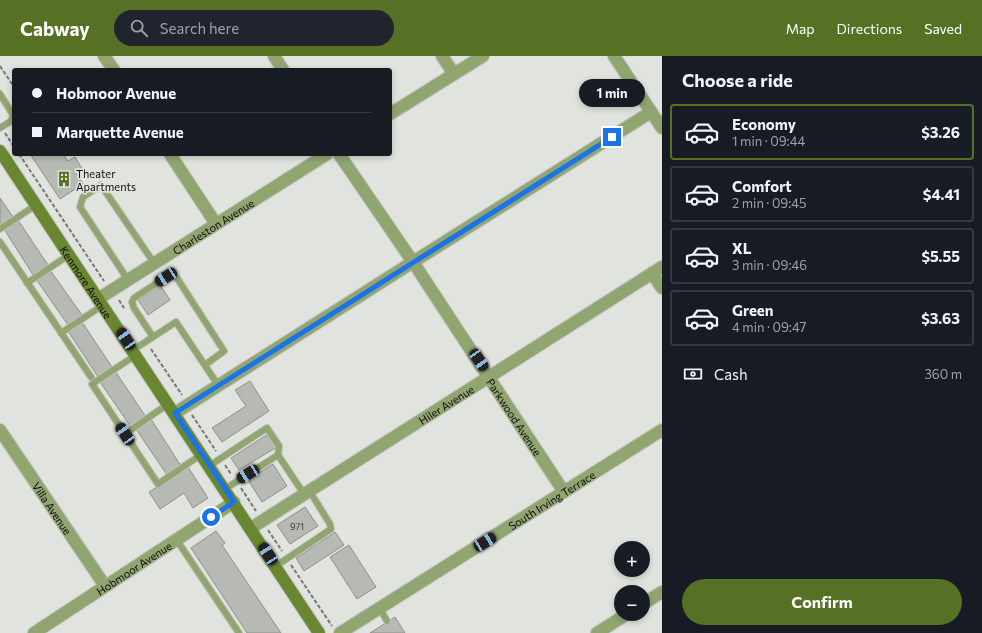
<!DOCTYPE html>
<html lang="en">
<head>
<meta charset="utf-8">
<style>
  :root { --surface:#171b24; --page:#20242c; --text:#f1f3f6; --muted:#9ea1a6; --line:#363941; --accent:#577124 }
  body { margin:0; font-family:Commissioner,sans-serif; background:var(--page); color:var(--text); height:100vh; display:flex; flex-direction:column; font-size:15px; white-space:nowrap }
  * { box-sizing:border-box; margin:0 }
  p { font-size:13px; color:var(--muted) }
  .icon { flex:none; width:22px; height:22px; fill:none; stroke:currentColor; stroke-width:2; stroke-linecap:round; stroke-linejoin:round }
  .map { position:relative; flex:1; overflow:hidden }
  .side { display:flex; flex-direction:column; background:var(--surface); width:320px }
  .side>* { flex:none }
  .hud { position:absolute; left:12px; top:12px; width:380px; height:88px; border-radius:4px; box-shadow:0 2px 6px #0003; display:grid; align-content:center; height:88px; padding:0 20px; background:var(--surface) }
  .buttons { position:absolute; left:614px; top:485px; display:grid; gap:8px }
  .buttons a { display:grid; place-items:center; width:36px; height:36px; border-radius:50%; background:var(--surface); box-shadow:0 2px 6px #0003; font-size:20px }
  .end { position:absolute; width:18px; height:18px; margin:-9px; border:5px solid #1a73e8; background:#fff; box-shadow:0 0 0 2px #fff }
  .from { border-radius:50% }
  .bubble { position:absolute; height:28px; border-radius:14px; background:var(--surface); box-shadow:0 2px 6px #0003; font-size:13px; font-weight:700; line-height:28px; text-align:center }
  .car { position:absolute; width:12px; height:24px; margin:-12px -6px; border-radius:5px; box-shadow:0 0 3px 1px #0007; background:linear-gradient(#222 24%,#8ab4d8 0 40%,#222 0 76%,#8ab4d8 0 86%,#222 0) }
  .hud b { display:flex; align-items:center; gap:14px; height:38px; font-size:15px }
  .hud b+b { border-top:1px solid var(--line) }
  .hud i { width:10px; height:10px; background:var(--text) }
  ul { padding:0; list-style:none }
  li { display:flex; align-items:center; gap:12px; height:56px; margin:0 8px 6px; padding:0 12px; border:2px solid var(--line); border-radius:4px }
  li div { flex:1 }
  li b { display:block; font-size:15px }
  li em { font-style:normal; font-weight:700 }
  li.active { border-color:var(--accent) }
  li>.icon { width:36px; height:36px; stroke-width:1.5 }
  h2 { padding:0 20px; font-size:18px; line-height:48px }
  .pay { display:flex; align-items:center; gap:10px; height:44px; padding:0 20px; font-size:15px }
  .pay p { margin-inline-start:auto }
  .primary-button { display:flex; gap:8px; margin-top:auto; padding:8px 20px }
  .primary-button a { flex:1; height:46px; border-radius:24px; background:var(--accent); color:#fff; font-size:16px; font-weight:700; line-height:46px; text-align:center }
  header { display:flex; align-items:center; gap:24px; box-sizing:border-box; height:56px; padding:0 20px; background:var(--accent); color:#fff }
  header strong { font-size:19px }
  nav { display:flex; gap:22px; margin-inline-start:auto; font-size:14px }
  .search { width:280px; height:36px; background:var(--page); display:flex; align-items:center; gap:10px; box-sizing:border-box; padding:0 14px; border-radius:22px; color:var(--muted); font-size:15px }
  main { display:flex; flex:1; min-height:0 }
  .map>svg:first-child { display:block }
</style>
</head>
<body>
<header>
<strong>Cabway</strong>
<div class="search"><svg class="icon" aria-label="search" viewBox="0 0 24 24"><circle cx="10" cy="10" r="6"/><path d="M15 15l6 6"/></svg>Search here</div>
<nav><a>Map</a><a>Directions</a><a>Saved</a></nav>
</header>
<main>
<div class="map">
<svg width="662" height="577" viewBox="0 0 662 577">
  <rect width="100%" height="100%" fill="#e1e3de"/>
  <g fill="#b7b9b5" stroke="#8f918d">
    <path d="M30 98H63L68 105 75 101 83 114 77 118 83 128 60 143Z"/>
    <path d="M0 142 13 161 0 169Z"/>
    <path d="M18 164 48 209 33 219 4 173Z"/>
    <path d="M50 214 82 259 68 269 36 223Z"/>
    <path d="M160 229 170 244 148 259 138 244Z"/>
    <path d="M82 266 112 311 98 321 68 275Z"/>
    <path d="M115 315 146 361 131 371 100 326Z"/>
    <path d="M250 325 269 355 222 386 212 372 246 350 235 334Z"/>
    <path d="M151 363 181 410 167 419 136 373Z"/>
    <path d="M268 378 277 391 239 414 231 402Z"/>
    <path d="M273 408 287 430 262 446 248 424Z"/>
    <path d="M188 411 208 442 193 452 184 437 160 453 149 436Z"/>
    <path d="M305 451 318 470 290 488 277 469Z"/>
    <path d="M216 475 225 487 222 489 281 577H247L191 492Z"/>
    <path d="M335 476 344 489 304 515 296 502Z"/>
    <path d="M349 489 376 531 357 543 330 501Z"/>
    <path d="M395 561 405 577H370Z"/>
  </g>
  <g fill="none" stroke-linecap="round" stroke-linejoin="round">
    <defs>
      <g id="service">
        <path d="M0 38 13 59 11 65 0 72"/>
        <path d="M0 173 36 149"/>
        <path d="M0 186 91 321"/>
        <path d="M128 224 80 151 83 141 101 129 154 207"/>
        <path d="M27 227 69 199"/>
        <path d="M61 277 103 249"/>
        <path d="M153 281 134 252 132 246 134 242 166 221 172 220 177 222 224 295 205 309"/>
        <path d="M133 294 176 266 218 329"/>
        <path d="M136 299 92 328 158 428 202 398"/>
        <path d="M125 378 168 348"/>
        <path d="M278 399 304 438"/>
        <path d="M209 410 267 372 279 390 278 399 225 433"/>
        <path d="M176 483 239 577"/>
        <path d="M276 510 331 473 330 468 309 434"/>
        <path d="M379 551 387 565"/>
      </g>
      <g id="minor">
        <path d="M104 0 114 14"/>
        <path d="M274 0 283 14"/>
        <path d="M442 0 454 18"/>
        <path d="M614 0 662 72"/>
        <path d="M390 58 483 0"/>
        <path d="M170 98 216 168"/>
        <path d="M339 98 413 206 651 56"/>
        <path d="M652 217 662 232"/>
        <path id="s1" d="M98 243 327 98"/>
        <path id="s2" d="M175 357 413 206 564 436"/>
        <path id="s3" d="M0 374 105 530"/>
        <path id="s4" d="M251 472 662 211"/>
        <path d="M643 548 662 536"/>
        <path id="s5" d="M34 577 234 446"/>
        <path id="s6" d="M340 577 662 374"/>
        <path d="M597 577 627 558"/>
      </g>
      <g id="secondary">
        <path id="s7" d="M0 95 319 577"/>
      </g>
    </defs>
    <use href="#service" stroke="#bfc1bc" stroke-width="8"/>
    <use href="#minor" stroke="#bfc1bc" stroke-width="14"/>
    <use href="#secondary" stroke="#bfc1bc" stroke-width="14"/>
    <g stroke="#777875" stroke-width="2" stroke-dasharray="4 2" stroke-linecap="butt">
      <path d="M0 10 14 31"/>
      <path d="M5 77 14 91"/>
      <path d="M19 98 104 225"/>
      <path d="M119 244 124 252"/>
      <path d="M151 293 182 339"/>
      <path d="M192 359 216 395"/>
      <path d="M225 409 231 418"/>
      <path d="M241 432 256 455"/>
      <path d="M268 474 282 495"/>
      <path d="M291 509 332 570"/>
    </g>
    <use href="#service" stroke="#90a56f" stroke-width="6"/>
    <use href="#minor" stroke="#90a56f" stroke-width="12"/>
    <use href="#secondary" stroke="#698630" stroke-width="12"/>
  </g>
  <g fill="none" stroke-linecap="round" stroke-linejoin="round">
    <path stroke="#1a73e8" stroke-width="5" d="M211 461 234 446 175 357 612 81"/>
  </g>
  <defs>
    <symbol id="building-bare" viewBox="-9 -9 18 18"><path d="M-4-6H4V6H1V3H-1V6H-4ZM-2.5-4.3h1.7v1.8h-1.7ZM.8-4.3h1.7v1.8H.8ZM-2.5-1h1.7V.8h-1.7ZM.8-1h1.7V.8H.8Z" fill="#577124" stroke="#e1e3de" stroke-width="2.5" paint-order="stroke"/></symbol>
  </defs>
  <g fill-rule="evenodd">
    <use href="#building-bare" x="53" y="112" width="22" height="22"/>
  </g>
  <g text-anchor="middle" dominant-baseline="central" stroke-width="3.5" stroke-linejoin="round" paint-order="stroke">
    <g font-size="9" fill="#363736">
      <text x="297" y="470">971</text>
    </g>
    <g font-size="11" fill="#0b0c0b" stroke="#e1e3de" text-anchor="start">
      <text x="76" y="117">Theater<tspan x="76" dy="13">Apartments</tspan></text>
    </g>
    <g font-size="11" fill="#0b0c0b" stroke="#e1e3de">
      <text stroke="none"><textPath href="#s1" startOffset="136">Charleston Avenue</textPath></text>
      <text stroke="none"><textPath href="#s7" startOffset="157">Kenmore Avenue</textPath></text>
      <text stroke="none"><textPath href="#s4" startOffset="231">Hiler Avenue</textPath></text>
      <text stroke="none"><textPath href="#s2" startOffset="467">Parkwood Avenue</textPath></text>
      <text stroke="none"><textPath href="#s6" startOffset="250">South Irving Terrace</textPath></text>
      <text stroke="none"><textPath href="#s3" startOffset="94">Villa Avenue</textPath></text>
      <text stroke="none"><textPath href="#s5" startOffset="119">Hobmoor Avenue</textPath></text>
    </g>
  </g>
</svg>
<div class="buttons">
<a>+</a>
<a>−</a>
</div>
<i class="end from" style="left:211px;top:461px"></i>
<i class="end" style="left:612px;top:81px"></i>
<div class="bubble" style="left:579px;top:23px;width:66px">1 min</div>
<i class="car" style="left:166px;top:221px;rotate:237deg"></i>
<i class="car" style="left:126px;top:283px;rotate:326deg"></i>
<i class="car" style="left:479px;top:304px;rotate:146deg"></i>
<i class="car" style="left:125px;top:378px;rotate:326deg"></i>
<i class="car" style="left:248px;top:418px;rotate:238deg"></i>
<i class="car" style="left:485px;top:486px;rotate:58deg"></i>
<i class="car" style="left:268px;top:498px;rotate:327deg"></i>
<div class="hud">
<b><i class="from"></i>Hobmoor Avenue</b>
<b><i></i>Marquette Avenue</b>
</div>
</div>
<section class="side">
<h2>Choose a ride</h2>
<ul>
<li class="active"><svg class="icon" aria-label="car" viewBox="0 0 24 24"><path d="M5 17H2v-5l4-1 3-4h7l3 4 3 1v5h-3M9 17h6M6 11h13"/><circle cx="7" cy="17" r="2"/><circle cx="17" cy="17" r="2"/></svg><div><b>Economy</b><p>1 min · 09:44</p></div><em>$3.26</em></li>
<li><svg class="icon" aria-label="car" viewBox="0 0 24 24"><path d="M5 17H2v-5l4-1 3-4h7l3 4 3 1v5h-3M9 17h6M6 11h13"/><circle cx="7" cy="17" r="2"/><circle cx="17" cy="17" r="2"/></svg><div><b>Comfort</b><p>2 min · 09:45</p></div><em>$4.41</em></li>
<li><svg class="icon" aria-label="car" viewBox="0 0 24 24"><path d="M5 17H2v-5l4-1 3-4h7l3 4 3 1v5h-3M9 17h6M6 11h13"/><circle cx="7" cy="17" r="2"/><circle cx="17" cy="17" r="2"/></svg><div><b>XL</b><p>3 min · 09:46</p></div><em>$5.55</em></li>
<li><svg class="icon" aria-label="car" viewBox="0 0 24 24"><path d="M5 17H2v-5l4-1 3-4h7l3 4 3 1v5h-3M9 17h6M6 11h13"/><circle cx="7" cy="17" r="2"/><circle cx="17" cy="17" r="2"/></svg><div><b>Green</b><p>4 min · 09:47</p></div><em>$3.63</em></li>
</ul>
<div class="pay"><svg class="icon" aria-label="cash" viewBox="0 0 24 24"><path d="M3 7h18v10H3z"/><circle cx="12" cy="12" r="2"/></svg>Cash<p>360 m</p></div>
<div class="primary-button"><a>Confirm</a></div>
</section>
</main>
</body>
</html>
